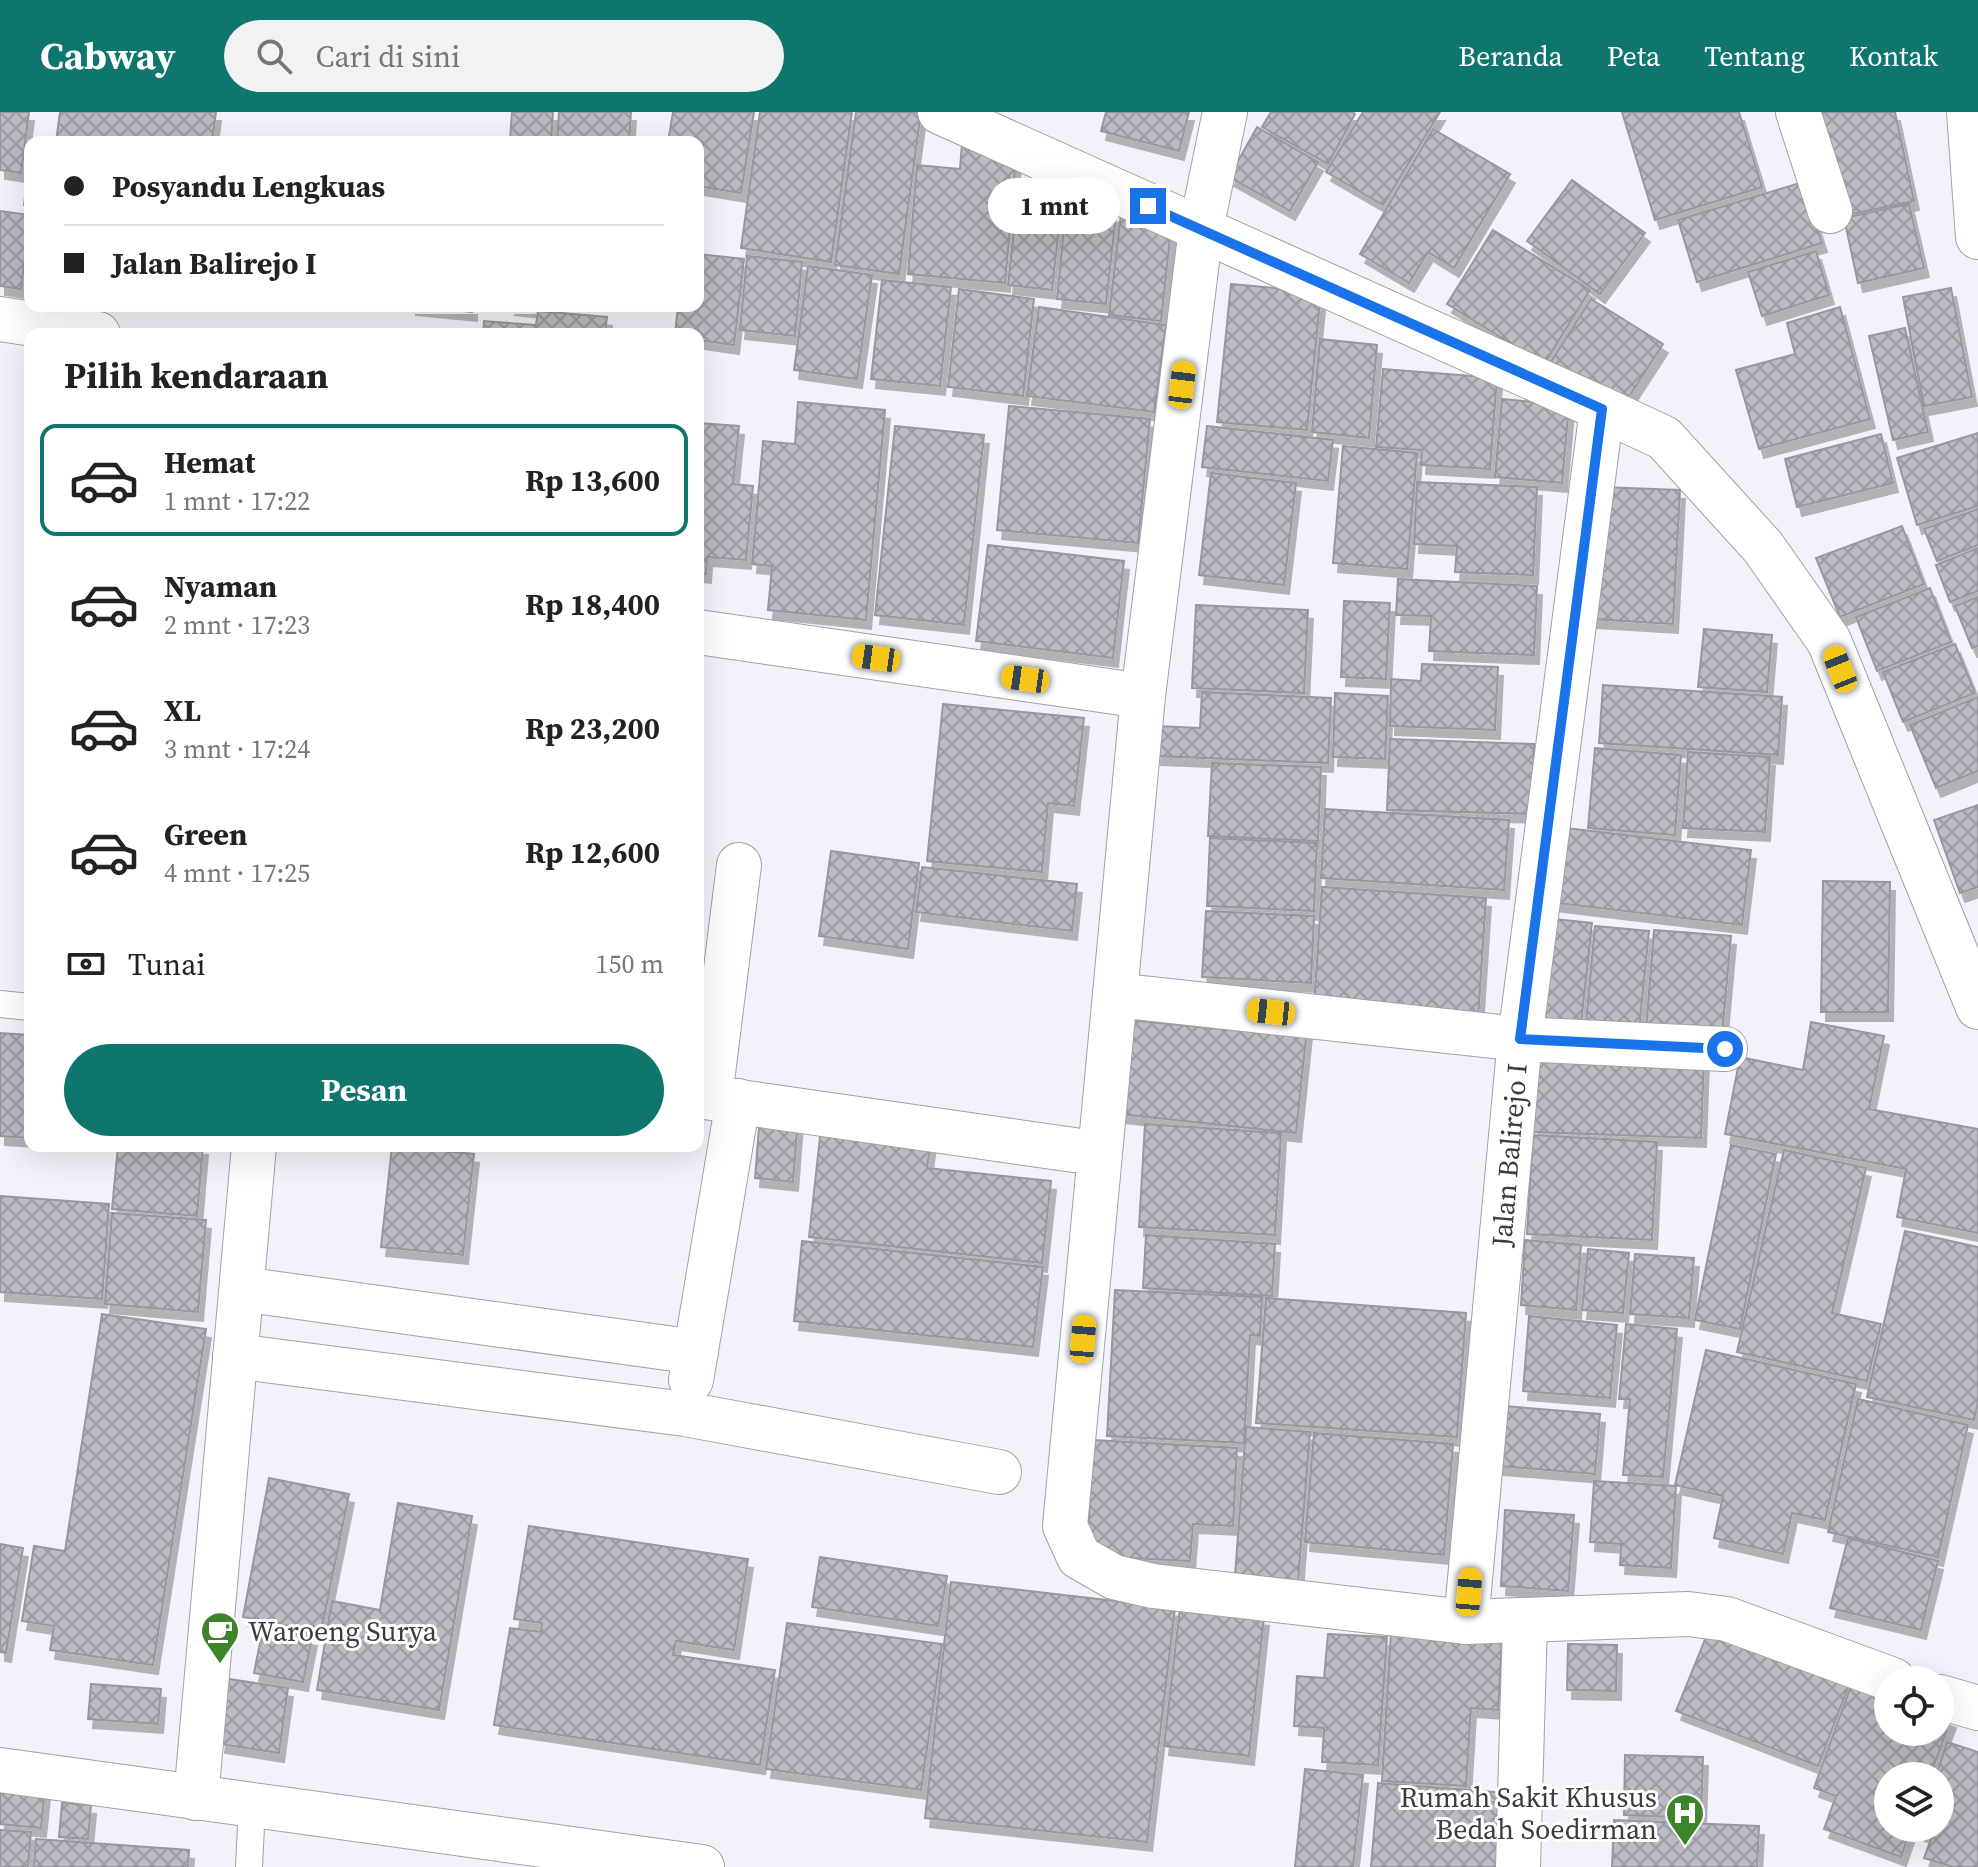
<!DOCTYPE html>
<html lang="id">
<head>
<meta charset="utf-8">
<style>
  :root { --surface:#fff; --page:#f2f2f2; --text:#222; --muted:#767676; --line:#e0e0e0; --accent:#0f766e }
  body { margin:0; font-family:"Source Serif 4",serif; background:var(--page); color:var(--text); height:100vh; display:flex; flex-direction:column; font-size:30px; white-space:nowrap }
  * { box-sizing:border-box; margin:0 }
  p { font-size:26px; color:var(--muted) }
  .icon { flex:none; width:44px; height:44px; fill:none; stroke:currentColor; stroke-width:2; stroke-linecap:round; stroke-linejoin:round }
  .map { position:relative; flex:1; overflow:hidden }
  .details { position:absolute; left:24px; top:216px; width:680px; height:824px; display:flex; flex-direction:column; background:var(--surface); border-radius:16px; box-shadow:0 8px 32px #0002 }
  .details>* { flex:none }
  .guide { position:absolute; left:24px; top:24px; width:680px; height:176px; border-radius:16px; box-shadow:0 8px 32px #0002; display:grid; align-content:center; height:176px; padding:0 40px; background:var(--surface) }
  .fabs { position:absolute; left:1874px; top:1554px; display:grid; gap:16px }
  .fabs a { display:grid; place-items:center; width:80px; height:80px; border-radius:50%; background:var(--surface); box-shadow:0 8px 32px #0002; font-size:40px }
  .end { position:absolute; width:36px; height:36px; margin:-18px; border:10px solid #1a73e8; background:#fff; box-shadow:0 0 0 4px #fff }
  .from { border-radius:50% }
  .bubble { position:absolute; height:56px; border-radius:28px; background:var(--surface); box-shadow:0 8px 32px #0002; font-size:26px; font-weight:700; line-height:56px; text-align:center }
  .car { position:absolute; width:24px; height:48px; margin:-24px -12px; border-radius:10px; box-shadow:0 0 6px 2px #0007; background:linear-gradient(#f5c518 24%,#345 0 40%,#f5c518 0 76%,#345 0 86%,#f5c518 0) }
  .guide b { display:flex; align-items:center; gap:28px; height:76px; font-size:30px }
  .guide b+b { border-top:2px solid var(--line) }
  .guide i { width:20px; height:20px; background:var(--text) }
  ul { padding:0; list-style:none }
  li { display:flex; align-items:center; gap:24px; height:112px; margin:0 16px 12px; padding:0 24px; border:4px solid transparent; border-radius:16px }
  li div { flex:1 }
  li b { display:block; font-size:30px }
  li em { font-style:normal; font-weight:700 }
  li.selected { border-color:var(--accent) }
  li>.icon { width:72px; height:72px; stroke-width:1.5 }
  h2 { padding:0 40px; font-size:36px; line-height:96px }
  .pay { display:flex; align-items:center; gap:20px; height:88px; padding:0 40px; font-size:30px }
  .pay p { margin-inline-start:auto }
  .primary-button { display:flex; gap:16px; margin-top:auto; padding:16px 40px }
  .primary-button a { flex:1; height:92px; border-radius:48px; background:var(--accent); color:#fff; font-size:32px; font-weight:700; line-height:92px; text-align:center }
  header { display:flex; align-items:center; gap:48px; box-sizing:border-box; height:112px; padding:0 40px; background:var(--accent); color:#fff }
  header strong { font-size:38px }
  nav { display:flex; gap:44px; margin-inline-start:auto; font-size:28px }
  .search { width:560px; height:72px; background:var(--page); display:flex; align-items:center; gap:20px; box-sizing:border-box; padding:0 28px; border-radius:44px; color:var(--muted); font-size:30px }
  .map>svg:first-child { display:block }
</style>
</head>
<body>
<header>
<strong>Cabway</strong>
<div class="search"><svg class="icon" aria-label="search" viewBox="0 0 24 24"><circle cx="10" cy="10" r="6"/><path d="M15 15l6 6"/></svg>Cari di sini</div>
<nav><a>Beranda</a><a>Peta</a><a>Tentang</a><a>Kontak</a></nav>
</header>
<div class="map">
<svg width="1978" height="1755" viewBox="0 0 1978 1755">
  <defs>
    <pattern id="building-cross-hatch" width="8" height="8" patternUnits="userSpaceOnUse" patternTransform="scale(2)"><rect width="8" height="8" fill="#bbbcc3"/><path d="M0 0l8 8M0 8l8-8" fill="none" stroke="#999aa0"/></pattern>
    <filter id="shadow"><feDropShadow dx="5" dy="9" stdDeviation="0" flood-color="#0004"/></filter>
  </defs>
  <rect width="100%" height="100%" fill="#f2f3fa"/>
  <g fill="url(#building-cross-hatch)" stroke="#97989f" stroke-width="2" filter="url(#shadow)">
    <path d="M0 0H29L21 61 0 58Z"/>
    <path d="M60 0H216L212 30H56Z"/>
    <path d="M512 0H553L551 30 510 28Z"/>
    <path d="M559 0H631L629 30H557Z"/>
    <path d="M673 0H754L741 81 698 74V30H668Z"/>
    <path d="M760 0H852L831 150 741 136Z"/>
    <path d="M856 0H921L899 162 835 153Z"/>
    <path d="M1106 0H1189L1179 39 1101 19Z"/>
    <path d="M1271 0H1352L1355 2 1328 52 1262 15Z"/>
    <path d="M1363 0H1440L1383 93 1326 60Z"/>
    <path d="M1622 0H1739L1762 75 1655 108Z"/>
    <path d="M1816 0H1895L1914 89 1837 105Z"/>
    <path d="M1257 15 1318 50 1290 99 1229 65Z"/>
    <path d="M1433 17 1510 62 1454 156 1428 140 1409 171 1360 142Z"/>
    <path d="M962 31 1017 36 1005 171 908 162 917 53 960 57Z"/>
    <path d="M30 44V94L24 93Z"/>
    <path d="M1572 68 1645 121 1600 182 1527 129Z"/>
    <path d="M1803 70 1822 131 1697 170 1678 108Z"/>
    <path d="M1018 82 1062 87 1052 178 1008 173Z"/>
    <path d="M1909 92 1924 156 1858 171 1844 106Z"/>
    <path d="M1066 96 1116 102 1106 192 1057 187Z"/>
    <path d="M0 99 30 103 21 177 0 174Z"/>
    <path d="M1121 102 1172 108 1161 209 1109 203Z"/>
    <path d="M1493 118 1590 178 1544 252 1447 192Z"/>
    <path d="M1816 139 1829 183 1762 204 1748 160Z"/>
    <path d="M698 142 744 147 734 233 698 228V222H675L678 194H698Z"/>
    <path d="M747 144 802 150 795 224 740 218Z"/>
    <path d="M808 154 872 163 857 267 794 258Z"/>
    <path d="M882 168 951 175 940 274 871 267Z"/>
    <path d="M1231 172 1321 180 1307 318 1217 310Z"/>
    <path d="M1951 176 1972 285 1924 294 1903 185Z"/>
    <path d="M959 177 1034 187 1023 284 948 275Z"/>
    <path d="M1591 187 1663 232 1621 297 1549 253Z"/>
    <path d="M55 194H98L97 201Z"/>
    <path d="M410 194H472V200Z"/>
    <path d="M509 194H544V198Z"/>
    <path d="M1039 195 1166 213 1154 300 1027 284Z"/>
    <path d="M1840 195 1870 307 1759 337 1736 258 1795 242 1787 211Z"/>
    <path d="M538 199 607 205 605 222H483L484 209 536 213Z"/>
    <path d="M1905 216 1928 320 1893 328 1869 224Z"/>
    <path d="M1320 227 1377 233 1369 326 1312 320Z"/>
    <path d="M1383 257 1497 266 1490 357 1421 353 1422 338 1376 335Z"/>
    <path d="M1502 287 1569 293 1562 371 1495 365Z"/>
    <path d="M798 290 885 298 866 508 768 498 772 454 752 452 763 329 795 332Z"/>
    <path d="M1009 294 1150 307 1138 431 997 418Z"/>
    <path d="M698 311 739 314 733 372 753 374 746 448 707 445 706 462 698 461Z"/>
    <path d="M895 314 984 323 964 513 875 503Z"/>
    <path d="M1207 314 1333 328 1328 369 1202 355Z"/>
    <path d="M1978 321V394L1917 413 1897 346Z"/>
    <path d="M1881 322 1893 371 1797 395 1785 347Z"/>
    <path d="M1343 334 1417 341 1407 457 1333 451Z"/>
    <path d="M1211 361 1296 371 1284 473 1199 463Z"/>
    <path d="M1417 370 1537 375 1533 463 1455 460 1457 434 1414 432Z"/>
    <path d="M1600 375 1680 378 1673 512 1592 507Z"/>
    <path d="M1978 397V433L1937 449 1924 417Z"/>
    <path d="M1902 414 1924 472 1840 505 1816 446Z"/>
    <path d="M988 433 1124 449 1113 546 976 529Z"/>
    <path d="M1978 436V479L1950 490 1936 453Z"/>
    <path d="M1398 467 1537 474 1534 543 1429 539 1431 504 1396 503Z"/>
    <path d="M1930 476 1951 530 1877 559 1856 505Z"/>
    <path d="M1978 485V534L1972 536 1955 494Z"/>
    <path d="M1344 489 1390 491 1386 567 1341 565Z"/>
    <path d="M1196 493 1308 498 1304 581 1192 576Z"/>
    <path d="M1704 517 1772 523 1767 580 1698 575Z"/>
    <path d="M1955 532 1975 581 1903 610 1883 560Z"/>
    <path d="M1422 552 1498 555 1495 618 1390 614 1391 567 1421 569Z"/>
    <path d="M1603 573 1782 585 1778 643 1599 631Z"/>
    <path d="M1202 580 1331 586 1328 651 1156 644 1157 614 1200 616Z"/>
    <path d="M1335 581 1388 584 1385 647 1333 645Z"/>
    <path d="M1978 585V659L1936 676 1910 613Z"/>
    <path d="M943 592 1084 606 1074 694 1048 691 1042 760 927 749Z"/>
    <path d="M1390 627 1534 632 1532 702 1387 698Z"/>
    <path d="M1595 636 1681 643 1675 723 1588 716Z"/>
    <path d="M1688 640 1770 645 1765 720 1683 716Z"/>
    <path d="M1212 651 1321 655 1318 729 1208 724Z"/>
    <path d="M1978 693V775L1960 781 1934 708Z"/>
    <path d="M1325 697 1509 708 1504 778 1321 766Z"/>
    <path d="M1558 715 1751 738 1742 813 1549 790Z"/>
    <path d="M1210 726 1317 731 1314 799 1207 794Z"/>
    <path d="M831 739 919 751 908 837 819 824Z"/>
    <path d="M922 755 1077 772 1072 819 916 800Z"/>
    <path d="M1823 769 1890 770 1888 900H1821Z"/>
    <path d="M1322 775 1486 786 1478 906 1314 894Z"/>
    <path d="M1206 799 1314 804 1311 871 1202 865Z"/>
    <path d="M1545 806 1592 811 1581 911 1535 906Z"/>
    <path d="M1595 814 1649 819 1639 917 1586 912Z"/>
    <path d="M1654 818 1731 824 1722 923 1646 917Z"/>
    <path d="M1129 908 1229 918 1230 909 1307 917 1296 1021 1120 1002Z"/>
    <path d="M1811 910 1884 924 1869 997 1978 1017V1121L1897 1105 1906 1057 1725 1022 1740 945 1803 958Z"/>
    <path d="M0 921 30 923V1026L0 1024Z"/>
    <path d="M1536 938 1704 944 1701 1026 1533 1020Z"/>
    <path d="M760 1003 798 1006 793 1070 755 1066Z"/>
    <path d="M1145 1012 1281 1021 1275 1123 1139 1115Z"/>
    <path d="M821 1016 931 1028 927 1056 1051 1069 1042 1151 809 1125Z"/>
    <path d="M1533 1023 1657 1030 1652 1128 1527 1122Z"/>
    <path d="M1731 1033 1776 1042 1740 1217 1695 1208Z"/>
    <path d="M118 1034H203L197 1104 112 1097Z"/>
    <path d="M392 1034 474 1042 463 1143 381 1135Z"/>
    <path d="M1784 1038 1866 1056 1832 1201 1881 1212 1867 1269 1737 1240Z"/>
    <path d="M0 1084 109 1092 102 1187 0 1180Z"/>
    <path d="M112 1101 206 1108 198 1200 105 1192Z"/>
    <path d="M1905 1119 1978 1135V1290L1974 1308 1867 1285Z"/>
    <path d="M1146 1123 1275 1132 1272 1184 1143 1176Z"/>
    <path d="M1525 1128 1581 1133 1576 1198 1521 1193Z"/>
    <path d="M802 1129 1043 1155 1033 1235 794 1209Z"/>
    <path d="M1588 1137 1629 1141 1623 1201 1582 1198Z"/>
    <path d="M1635 1142 1694 1146 1689 1206 1630 1202Z"/>
    <path d="M1115 1178 1262 1185 1260 1224 1250 1223 1244 1331 1107 1324Z"/>
    <path d="M1266 1186 1466 1201 1457 1325 1256 1311Z"/>
    <path d="M102 1202 206 1217 153 1553 50 1538 54 1514 22 1509 34 1434 65 1439Z"/>
    <path d="M1529 1204 1617 1213 1610 1286 1523 1279Z"/>
    <path d="M1626 1212 1677 1217 1663 1365 1623 1363 1630 1287H1619Z"/>
    <path d="M1706 1238 1856 1272 1825 1408 1792 1401 1783 1442 1714 1426 1723 1384 1675 1373Z"/>
    <path d="M1858 1287 1968 1313 1938 1445 1828 1420Z"/>
    <path d="M1492 1293 1600 1302 1595 1362 1487 1353Z"/>
    <path d="M1246 1315 1310 1320 1297 1482 1234 1477Z"/>
    <path d="M1314 1321 1453 1332 1444 1443 1305 1430Z"/>
    <path d="M1093 1328 1237 1336 1233 1414 1193 1412 1190 1449 1087 1444Z"/>
    <path d="M269 1366 349 1382 321 1520 243 1505Z"/>
    <path d="M1594 1369 1676 1374 1671 1456 1620 1453 1621 1432 1590 1430Z"/>
    <path d="M398 1391 472 1404 439 1598 317 1578 332 1489 380 1498Z"/>
    <path d="M1505 1398 1574 1403 1568 1479 1501 1474Z"/>
    <path d="M529 1414 748 1447 734 1538 676 1529 673 1543 775 1558 760 1653 494 1613 510 1516 541 1520 542 1511 514 1507Z"/>
    <path d="M1848 1426 1938 1449 1921 1518 1830 1496Z"/>
    <path d="M0 1432 23 1436 6 1541 0 1540Z"/>
    <path d="M820 1445 947 1464 938 1514 812 1495Z"/>
    <path d="M951 1470 1175 1496 1147 1730 925 1706Z"/>
    <path d="M1180 1496 1264 1505 1249 1644 1164 1634Z"/>
    <path d="M787 1511 942 1532 921 1678 766 1657Z"/>
    <path d="M1710 1515 1850 1570 1818 1654 1676 1599Z"/>
    <path d="M263 1516 312 1525 303 1570 254 1561Z"/>
    <path d="M1391 1520 1502 1526 1498 1598 1471 1596 1466 1674 1382 1669Z"/>
    <path d="M1328 1522 1387 1525 1378 1653 1322 1650 1324 1616 1294 1614 1297 1564 1324 1566Z"/>
    <path d="M1568 1532 1617 1533 1616 1579 1567 1578Z"/>
    <path d="M229 1567 288 1576 279 1641 220 1632Z"/>
    <path d="M1852 1571 1888 1584V1620H1940V1603L1951 1607 1930 1664H1888V1716H1911L1901 1745 1824 1717 1836 1684 1814 1676Z"/>
    <path d="M91 1572 161 1577 158 1612 88 1607Z"/>
    <path d="M1947 1630 1978 1640V1755H1953L1924 1746 1932 1724 1917 1719 1918 1716H1940V1664H1936Z"/>
    <path d="M1625 1643 1703 1645 1701 1706 1624 1703Z"/>
    <path d="M1305 1657 1363 1663 1353 1755H1295Z"/>
    <path d="M1378 1671 1507 1681 1502 1755H1371Z"/>
    <path d="M0 1673 45 1678 41 1716 0 1712Z"/>
    <path d="M62 1691 91 1693 88 1727 59 1725Z"/>
    <path d="M1614 1708 1759 1714 1757 1755H1612Z"/>
    <path d="M0 1718 31 1720 28 1755H0Z"/>
    <path d="M36 1727 189 1738 188 1755H34Z"/>
  </g>
  <g fill="none" stroke-linecap="round" stroke-linejoin="round">
    <defs>
      <g id="lane">
        <path d="M0 892 30 895"/>
        <path d="M249 1755 252 1693"/>
      </g>
      <g id="street">
        <path d="M940 0 1602 297 1520 927 1466 1510"/>
        <path d="M1225 0 1201 117 1143 584 1065 1414 1079 1445 1114 1465 1153 1474 1466 1510 1688 1502 1727 1507 1893 1568"/>
        <path d="M1798 0 1830 99"/>
        <path d="M1969 0 1978 125"/>
        <path d="M0 207 98 222"/>
        <path d="M1602 297 1664 326 1763 435 1829 529 1978 895"/>
        <path d="M698 520 1143 584"/>
        <path d="M1115 883 1520 927 1725 937"/>
        <path d="M698 984 1074 1038"/>
        <path d="M710 985 739 753"/>
        <path d="M242 1177 696 1240"/>
        <path d="M235 1244 685 1302 999 1360"/>
        <path d="M691 1268 738 989"/>
        <path d="M1940 1585 1978 1596"/>
        <path d="M0 1658 702 1755"/>
        <path d="M196 1686 254 1034"/>
        <path d="M1518 1755 1525 1509"/>
      </g>
    </defs>
    <use href="#lane" stroke="#a0a1a8" stroke-width="28"/>
    <use href="#street" stroke="#a0a1a8" stroke-width="46"/>
    <use href="#lane" stroke="#fff" stroke-width="26"/>
    <use href="#street" stroke="#fff" stroke-width="44"/>
  </g>
  <g fill="none" stroke-linecap="round" stroke-linejoin="round">
    <path stroke="#1a73e8" stroke-width="10" d="M1148 94 1602 297 1520 927 1725 937"/>
  </g>
  <defs>
    <symbol id="cafe-pin" viewBox="-11 -11 22 30"><path d="M0 17L-7.5 6A9.5 9.5 0 1 1 7.5 6Z" fill="#3d842a" stroke="#fff"/><path d="M-5.5-4.5H6V0H3Q3 3.5 0 3.5H-2.5Q-5.5 3.5-5.5 0ZM3-3.2v2h1.7v-2ZM-6 4.5H4V6H-6Z" fill="#fff"/></symbol>
    <symbol id="hospital-pin" viewBox="-11 -11 22 30"><path d="M0 17L-7.5 6A9.5 9.5 0 1 1 7.5 6Z" fill="#3d842a" stroke="#fff"/><path d="M-5-5h3v3.5h4V-5h3V5h-3V1.5h-4V5h-3Z" fill="#fff"/></symbol>
  </defs>
  <g fill-rule="evenodd">
    <use href="#cafe-pin" x="198" y="1497" width="44" height="60"/>
    <use href="#hospital-pin" x="1663" y="1679" width="44" height="60"/>
  </g>
  <g text-anchor="middle" dominant-baseline="central" stroke-width="6" stroke-linejoin="round" paint-order="stroke">
    <g font-size="28" fill="#3c3c3f" stroke="#fff">
      <text transform="translate(1509 1043) rotate(-85)">Jalan Balirejo I</text>
    </g>
    <g font-size="28" fill="#3c3c3f" stroke="#fff" text-anchor="start">
      <text x="248" y="1519">Waroeng Surya</text>
      <text x="1657" y="1685" text-anchor="end">Rumah Sakit Khusus<tspan x="1657" dy="32">Bedah Soedirman</tspan></text>
    </g>
  </g>
</svg>
<div class="fabs">
<a><svg class="icon" aria-label="locate" viewBox="0 0 24 24"><circle cx="12" cy="12" r="6"/><path d="M12 2v4M12 18v4M2 12h4M18 12h4"/></svg></a>
<a><svg class="icon" aria-label="layers" viewBox="0 0 24 24"><path d="M12 4l9 5-9 5-9-5zM3 14l9 5 9-5"/></svg></a>
</div>
<i class="end from" style="left:1725px;top:937px"></i>
<i class="end" style="left:1148px;top:94px"></i>
<div class="bubble" style="left:988px;top:66px;width:132px">1 mnt</div>
<i class="car" style="left:1182px;top:273px;rotate:7deg"></i>
<i class="car" style="left:876px;top:546px;rotate:278deg"></i>
<i class="car" style="left:1840px;top:557px;rotate:338deg"></i>
<i class="car" style="left:1025px;top:567px;rotate:278deg"></i>
<i class="car" style="left:1271px;top:900px;rotate:276deg"></i>
<i class="car" style="left:1083px;top:1227px;rotate:5deg"></i>
<i class="car" style="left:1469px;top:1480px;rotate:5deg"></i>
<div class="guide">
<b><i class="from"></i>Posyandu Lengkuas</b>
<b><i></i>Jalan Balirejo I</b>
</div>
<section class="details">
<h2>Pilih kendaraan</h2>
<ul>
<li class="selected"><svg class="icon" aria-label="car" viewBox="0 0 24 24"><path d="M5 17H2v-5l4-1 3-4h7l3 4 3 1v5h-3M9 17h6M6 11h13"/><circle cx="7" cy="17" r="2"/><circle cx="17" cy="17" r="2"/></svg><div><b>Hemat</b><p>1 mnt · 17:22</p></div><em>Rp 13,600</em></li>
<li><svg class="icon" aria-label="car" viewBox="0 0 24 24"><path d="M5 17H2v-5l4-1 3-4h7l3 4 3 1v5h-3M9 17h6M6 11h13"/><circle cx="7" cy="17" r="2"/><circle cx="17" cy="17" r="2"/></svg><div><b>Nyaman</b><p>2 mnt · 17:23</p></div><em>Rp 18,400</em></li>
<li><svg class="icon" aria-label="car" viewBox="0 0 24 24"><path d="M5 17H2v-5l4-1 3-4h7l3 4 3 1v5h-3M9 17h6M6 11h13"/><circle cx="7" cy="17" r="2"/><circle cx="17" cy="17" r="2"/></svg><div><b>XL</b><p>3 mnt · 17:24</p></div><em>Rp 23,200</em></li>
<li><svg class="icon" aria-label="car" viewBox="0 0 24 24"><path d="M5 17H2v-5l4-1 3-4h7l3 4 3 1v5h-3M9 17h6M6 11h13"/><circle cx="7" cy="17" r="2"/><circle cx="17" cy="17" r="2"/></svg><div><b>Green</b><p>4 mnt · 17:25</p></div><em>Rp 12,600</em></li>
</ul>
<div class="pay"><svg class="icon" aria-label="cash" viewBox="0 0 24 24"><path d="M3 7h18v10H3z"/><circle cx="12" cy="12" r="2"/></svg>Tunai<p>150 m</p></div>
<div class="primary-button"><a>Pesan</a></div>
</section>
</div>
</body>
</html>
